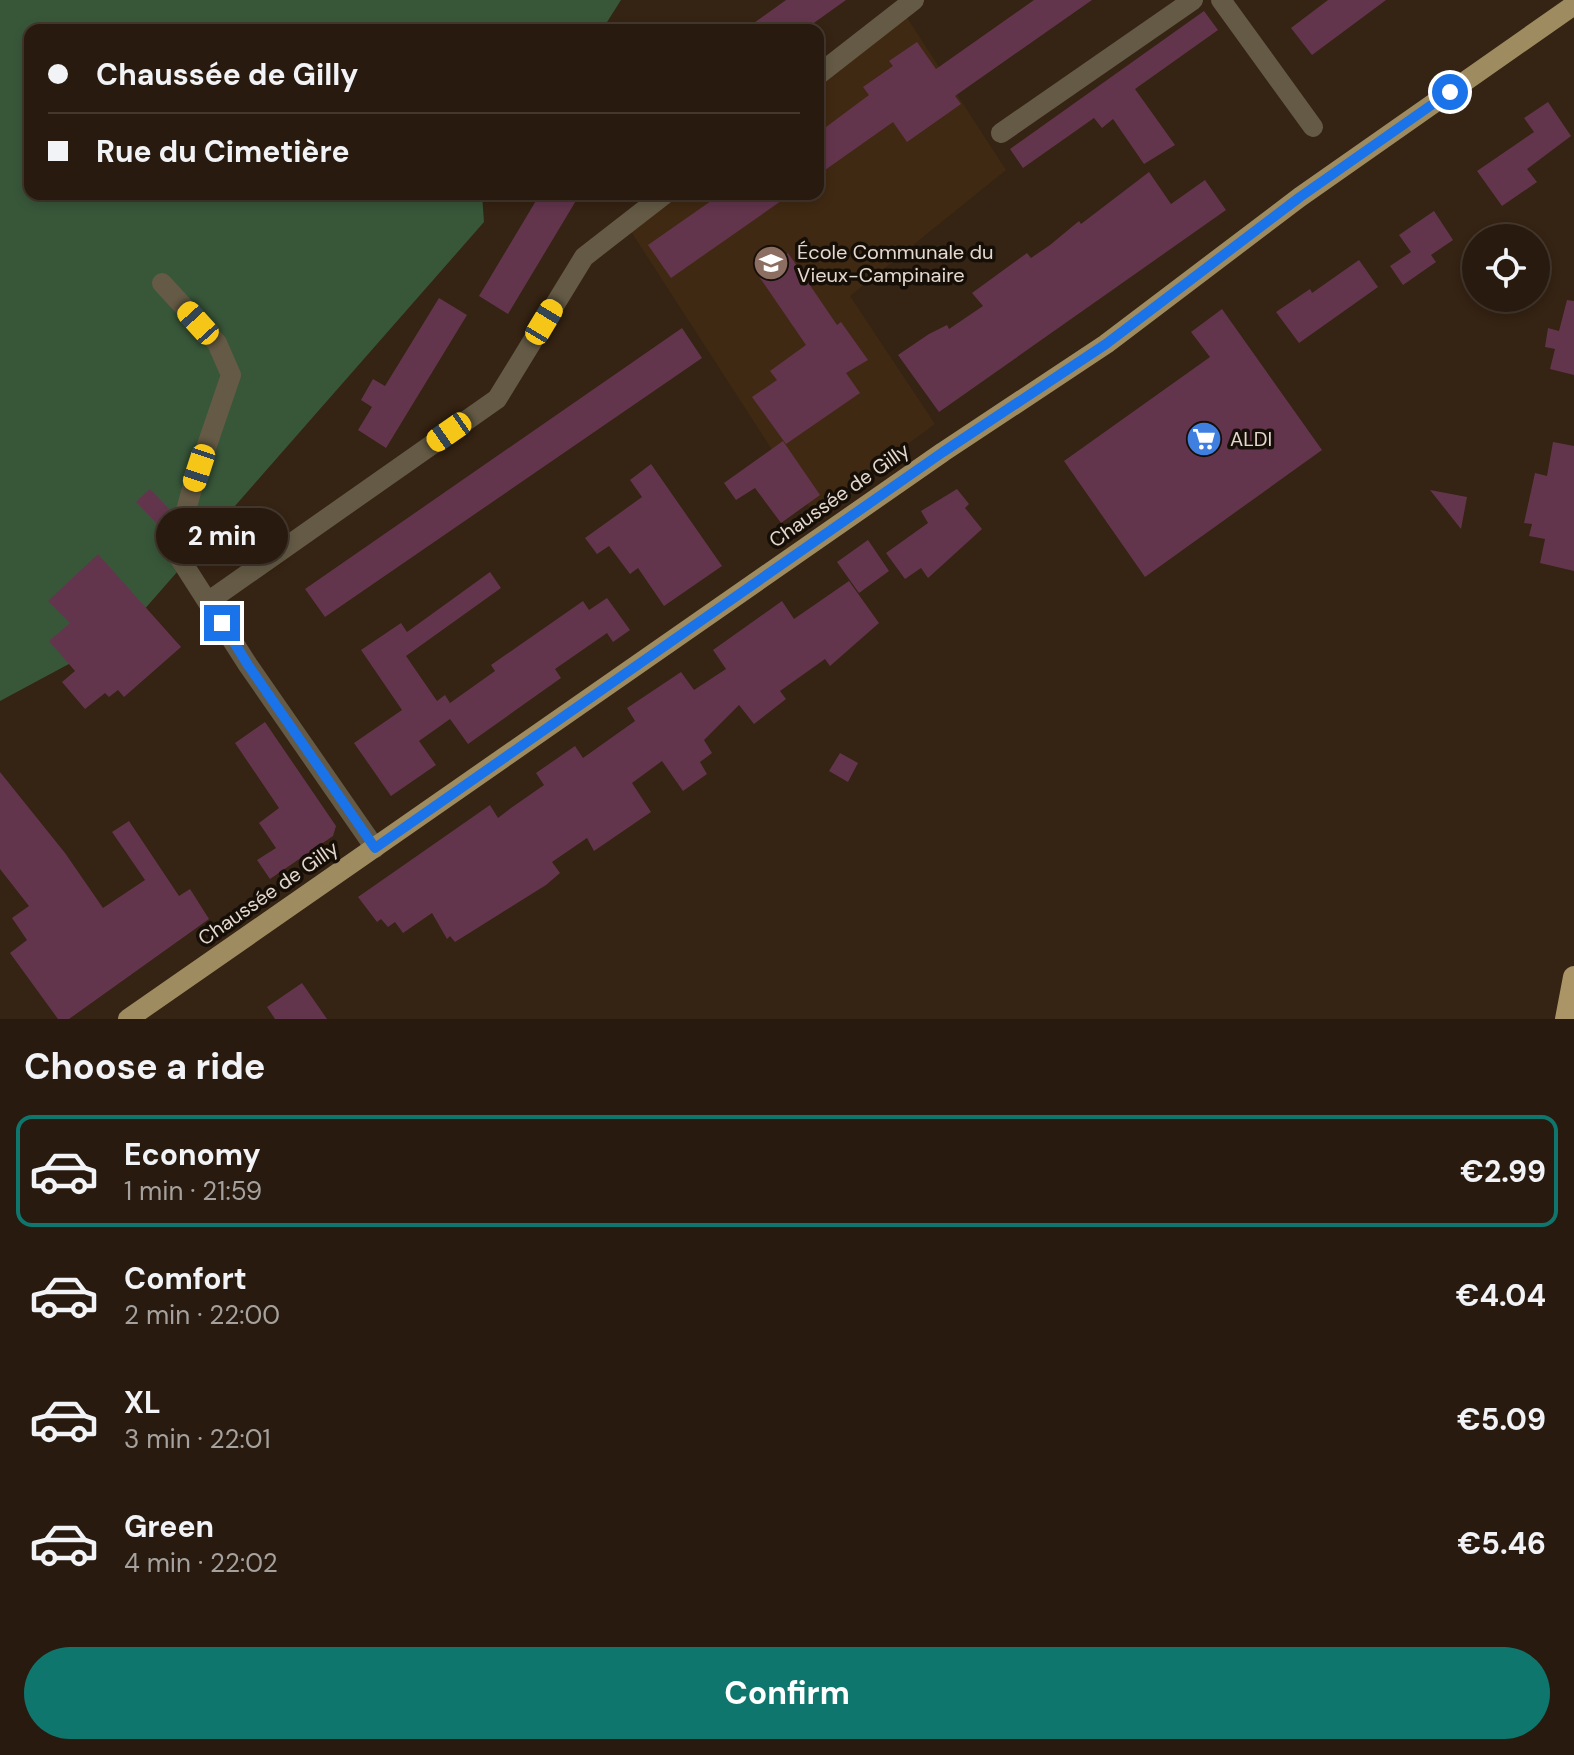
<!DOCTYPE html>
<html lang="en">
<head>
<meta charset="utf-8">
<style>
  :root { --surface:#281a0e; --page:#302317; --text:#f1f3f6; --muted:#a5a19e; --line:#44382e; --accent:#0f766e }
  body { margin:0; font-family:"DM Sans",sans-serif; background:var(--page); color:var(--text); height:100vh; display:flex; flex-direction:column; font-size:30px; white-space:nowrap }
  * { box-sizing:border-box; margin:0 }
  p { font-size:26px; color:var(--muted) }
  .icon { flex:none; width:44px; height:44px; fill:none; stroke:currentColor; stroke-width:2; stroke-linecap:round; stroke-linejoin:round }
  .map { position:relative; height:1019px; overflow:hidden }
  .panel { display:flex; flex-direction:column; background:var(--surface); flex:1 }
  .panel>* { flex:none }
  .banner { position:absolute; left:24px; top:24px; width:800px; height:176px; border-radius:16px; box-shadow:0 4px 12px #0003,0 0 0 2px var(--line); display:grid; align-content:center; height:176px; padding:0 24px; background:var(--surface) }
  .controls { position:absolute; left:1462px; top:224px; display:grid; gap:16px }
  .controls a { display:grid; place-items:center; width:88px; height:88px; border-radius:50%; background:var(--surface); box-shadow:0 4px 12px #0003,0 0 0 2px var(--line); font-size:40px }
  .end { position:absolute; width:36px; height:36px; margin:-18px; border:10px solid #1a73e8; background:#fff; box-shadow:0 0 0 4px #fff }
  .from { border-radius:50% }
  .bubble { position:absolute; height:56px; border-radius:28px; background:var(--surface); box-shadow:0 4px 12px #0003,0 0 0 2px var(--line); font-size:26px; font-weight:700; line-height:56px; text-align:center }
  .car { position:absolute; width:24px; height:48px; margin:-24px -12px; border-radius:10px; box-shadow:0 0 6px 2px #0007; background:linear-gradient(#f5c518 24%,#345 0 40%,#f5c518 0 76%,#345 0 86%,#f5c518 0) }
  .banner b { display:flex; align-items:center; gap:28px; height:76px; font-size:30px }
  .banner b+b { border-top:2px solid var(--line) }
  .banner i { width:20px; height:20px; background:var(--text) }
  ul { padding:0; list-style:none }
  li { display:flex; align-items:center; gap:24px; height:112px; margin:0 16px 12px; padding:0 8px; border:4px solid transparent; border-radius:16px }
  li div { flex:1 }
  li b { display:block; font-size:30px }
  li em { font-style:normal; font-weight:700 }
  li.active { border-color:var(--accent) }
  li>.icon { width:72px; height:72px; stroke-width:1.5 }
  h2 { padding:0 24px; font-size:36px; line-height:96px }
  .primary-button { display:flex; gap:16px; margin-top:auto; padding:16px 24px }
  .primary-button a { flex:1; height:92px; border-radius:48px; background:var(--accent); color:#fff; font-size:32px; font-weight:700; line-height:92px; text-align:center }
  .map>svg:first-child { display:block }
</style>
</head>
<body>
<div class="map">
<svg width="1574" height="1019" viewBox="0 0 1574 1019">
  <rect width="100%" height="100%" fill="#352313"/>
  <path fill="#402913" d="M904 13 1006 170 850 296 935 424 813 513 630 230 675 194H818V81Z"/>
  <path fill="#385739" d="M0 0H621L602 30H30V194H482L484 222 121 636 0 701Z"/>
  <g fill="#63354d">
    <path d="M786 0H846L804 30H744Z"/>
    <path d="M1034 0H1092L955 96 961 104 907 142 893 122 818 175V133L869 95 863 87 893 66 889 61 917 42 936 69Z"/>
    <path d="M1328 0H1386L1312 55 1291 28Z"/>
    <path d="M1204 11 1218 30 1135 89 1175 145 1144 164 1113 119 1102 128 1094 118 1023 168 1010 149Z"/>
    <path d="M1548 102 1571 136 1527 169 1537 182 1502 206 1477 171 1534 132 1524 118Z"/>
    <path d="M1149 172 1171 204 1205 180 1226 210 939 412 898 355 929 334 947 325 949 329 983 306 972 293 1027 253 1031 258 1050 245 1079 221 1081 224Z"/>
    <path d="M540 194H580L508 314 479 296Z"/>
    <path d="M721 194H791L671 278 648 245Z"/>
    <path d="M1434 211 1453 240 1431 255 1436 262 1403 285 1390 266 1411 252 1399 235Z"/>
    <path d="M788 253 837 325 841 322 868 360 846 373 860 393 786 444 752 397 777 380 770 371 806 345 758 275Z"/>
    <path d="M1359 260 1378 287 1299 343 1276 312 1310 289 1312 293Z"/>
    <path d="M439 298 467 315 386 448 358 430 372 407 361 400 373 379 385 386Z"/>
    <path d="M1567 300 1574 301V375L1550 369 1555 349 1545 347 1548 328 1559 331Z"/>
    <path d="M1222 309 1322 450 1145 577 1064 461 1210 357 1191 332Z"/>
    <path d="M682 328 702 358 325 617 305 589Z"/>
    <path d="M783 441 820 495 781 523 755 488 736 500 724 483Z"/>
    <path d="M1553 442 1574 446V571L1540 563 1545 539 1529 536 1532 524 1524 523 1535 473 1547 476Z"/>
    <path d="M651 464 722 566 664 606 638 568 630 574 609 546 597 554 585 538 642 497 630 480Z"/>
    <path d="M150 489 172 512 166 533 136 502Z"/>
    <path d="M957 489 969 504 965 508 982 529 928 578 921 568 905 579 886 553 928 523 921 511Z"/>
    <path d="M1430 490 1467 497 1461 529Z"/>
    <path d="M868 540 889 571 859 593 837 562Z"/>
    <path d="M98 554 181 647 124 697 118 690 109 697 105 693 85 709 62 682 75 671 49 641 70 623 48 601Z"/>
    <path d="M490 572 501 588 406 656 437 701 445 695 450 703 495 671 491 665 583 601 589 610 607 598 630 630 613 642 607 633 555 669 561 678 468 744 450 719 419 741 436 765 391 796 354 743 402 710 361 650 401 623 407 632Z"/>
    <path d="M849 581 879 623 830 666 825 659 780 691 786 699 754 724 739 705 704 740 712 753 700 762 707 774 683 791 662 761 632 783 651 812 594 851 587 838 552 862 560 873 546 885 455 942 450 936 447 939 432 913 403 933 395 922 388 927 381 919 377 922 358 897 490 805 498 818 511 808 544 785 536 773 575 746 583 758 635 721 627 708 681 672 694 690 726 669 713 650 782 601 794 619Z"/>
    <path d="M265 722 336 826 333 836 270 879 257 860 276 848 259 823 279 808 235 743Z"/>
    <path d="M840 753 858 763 848 782 829 771Z"/>
    <path d="M0 772 65 853 103 908 145 880 112 832 129 821 179 896 190 889 209 919 69 1019H58L10 953 27 940 12 918 29 906 0 869Z"/>
    <path d="M302 983 327 1019H275L267 1007Z"/>
  </g>
  <g fill="none" stroke-linecap="round" stroke-linejoin="round">
    <g stroke="#645a45" stroke-width="20">
      <path d="M1221 0 1313 127"/>
      <path d="M818 75 914 0"/>
      <path d="M1001 133 1193 0"/>
      <path d="M162 283 217 343 231 375 191 492 175 551 248 665 375 848"/>
      <path d="M209 601 497 399 584 257 665 194"/>
    </g>
    <path stroke="#9f8b60" stroke-width="20" d="M128 1019 943 452 1106 344 1300 197 1574 5"/>
    <path stroke="#ab9465" stroke-width="22" d="M1566 1019 1574 977"/>
  </g>
  <g fill="none" stroke-linecap="round" stroke-linejoin="round">
    <path stroke="#1a73e8" stroke-width="10" d="M222 623 248 665 375 848 943 452 1106 344 1300 197 1450 92"/>
  </g>
  <defs>
    <symbol id="school-disc" viewBox="-11 -11 22 22"><circle r="9.5" fill="#8d6e63" stroke="#160f08"/><path d="M0-5L7-2L0 1L-7-2ZM-4 1L0 2.5L4 1V4Q0 6-4 4Z" fill="#fff"/></symbol>
    <symbol id="supermarket-disc" viewBox="-11 -11 22 22"><circle r="9.5" fill="#3f7fe0" stroke="#160f08"/><path d="M-6-5.5h2.5l.6 2H6L4.5 2H-2.5L-4.4-4H-6ZM-1.5 3.2a1.3 1.3 0 1 0 .1 0ZM3 3.2a1.3 1.3 0 1 0 .1 0Z" fill="#fff"/></symbol>
  </defs>
  <g fill-rule="evenodd">
    <use href="#school-disc" x="751" y="243" width="40" height="40"/>
    <use href="#supermarket-disc" x="1184" y="419" width="40" height="40"/>
  </g>
  <g text-anchor="middle" dominant-baseline="central" stroke-width="7" stroke-linejoin="round" paint-order="stroke">
    <g font-size="20" fill="#e5d9cf" stroke="#160f08" text-anchor="start">
      <text x="797" y="252">École Communale du<tspan x="797" dy="23">Vieux-Campinaire</tspan></text>
      <text x="1230" y="439">ALDI</text>
    </g>
    <g font-size="20" fill="#e5d9cf" stroke="#160f08">
      <text transform="translate(839 495) rotate(-35)">Chaussée de Gilly</text>
      <text transform="translate(268 893) rotate(-35)">Chaussée de Gilly</text>
    </g>
  </g>
</svg>
<div class="controls">
<a><svg class="icon" aria-label="locate" viewBox="0 0 24 24"><circle cx="12" cy="12" r="6"/><path d="M12 2v4M12 18v4M2 12h4M18 12h4"/></svg></a>
</div>
<i class="end from" style="left:1450px;top:92px"></i>
<i class="end" style="left:222px;top:623px"></i>
<div class="bubble" style="left:156px;top:508px;width:132px">2 min</div>
<i class="car" style="left:544px;top:322px;rotate:31deg"></i>
<i class="car" style="left:198px;top:323px;rotate:318deg"></i>
<i class="car" style="left:449px;top:432px;rotate:235deg"></i>
<i class="car" style="left:199px;top:468px;rotate:198deg"></i>
<div class="banner">
<b><i class="from"></i>Chaussée de Gilly</b>
<b><i></i>Rue du Cimetière</b>
</div>
</div>
<section class="panel">
<h2>Choose a ride</h2>
<ul>
<li class="active"><svg class="icon" aria-label="car" viewBox="0 0 24 24"><path d="M5 17H2v-5l4-1 3-4h7l3 4 3 1v5h-3M9 17h6M6 11h13"/><circle cx="7" cy="17" r="2"/><circle cx="17" cy="17" r="2"/></svg><div><b>Economy</b><p>1 min · 21:59</p></div><em>€2.99</em></li>
<li><svg class="icon" aria-label="car" viewBox="0 0 24 24"><path d="M5 17H2v-5l4-1 3-4h7l3 4 3 1v5h-3M9 17h6M6 11h13"/><circle cx="7" cy="17" r="2"/><circle cx="17" cy="17" r="2"/></svg><div><b>Comfort</b><p>2 min · 22:00</p></div><em>€4.04</em></li>
<li><svg class="icon" aria-label="car" viewBox="0 0 24 24"><path d="M5 17H2v-5l4-1 3-4h7l3 4 3 1v5h-3M9 17h6M6 11h13"/><circle cx="7" cy="17" r="2"/><circle cx="17" cy="17" r="2"/></svg><div><b>XL</b><p>3 min · 22:01</p></div><em>€5.09</em></li>
<li><svg class="icon" aria-label="car" viewBox="0 0 24 24"><path d="M5 17H2v-5l4-1 3-4h7l3 4 3 1v5h-3M9 17h6M6 11h13"/><circle cx="7" cy="17" r="2"/><circle cx="17" cy="17" r="2"/></svg><div><b>Green</b><p>4 min · 22:02</p></div><em>€5.46</em></li>
</ul>
<div class="primary-button"><a>Confirm</a></div>
</section>
</body>
</html>
